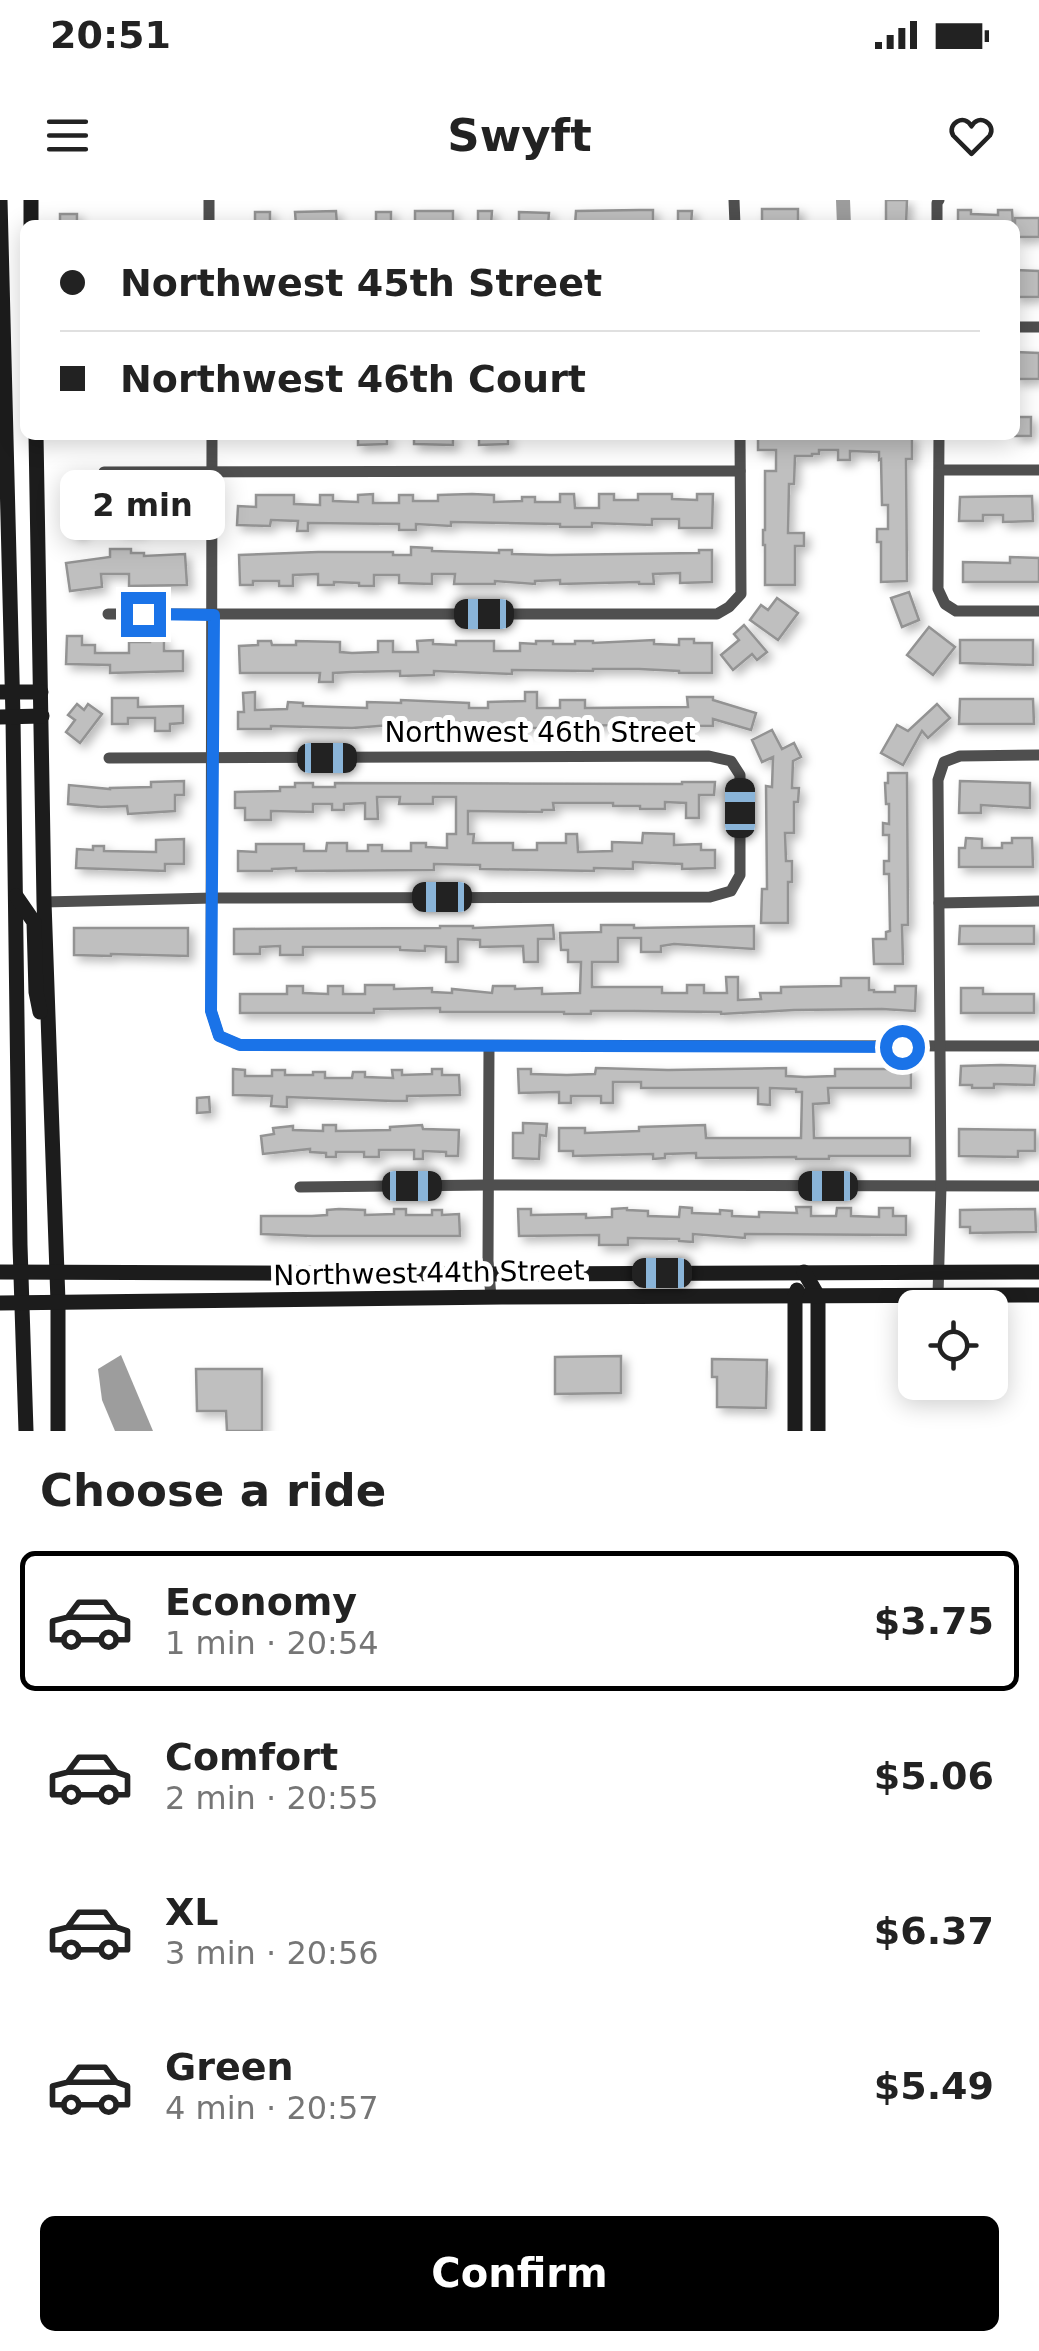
<!DOCTYPE html>
<html lang="en">
<head>
<meta charset="utf-8">
<style>
  :root { --surface:#fff; --page:#f6f6f6; --text:#222; --muted:#767676; --line:#e0e0e0; --accent:#000 }
  body { margin:0; font-family:"DejaVu Sans",sans-serif; background:var(--page); color:var(--text); height:100vh; display:flex; flex-direction:column; font-size:38px; white-space:nowrap }
  * { box-sizing:border-box; margin:0 }
  p { font-size:32px; color:var(--muted) }
  .icon { flex:none; width:55px; height:55px; fill:none; stroke:currentColor; stroke-width:2; stroke-linecap:round; stroke-linejoin:round }
  .map { position:relative; height:1231px; overflow:hidden }
  .drawer { display:flex; flex-direction:column; background:var(--surface); flex:1 }
  .drawer>* { flex:none }
  .guide { position:absolute; left:20px; top:20px; width:1000px; height:220px; border-radius:15px; box-shadow:0 5px 25px #0003; display:grid; align-content:center; height:220px; padding:0 40px; background:var(--surface) }
  .tools { position:absolute; left:898px; top:1090px; display:grid; gap:20px }
  .tools a { display:grid; place-items:center; width:110px; height:110px; border-radius:15px; background:var(--surface); box-shadow:0 5px 25px #0003; font-size:50px }
  .end { position:absolute; width:45px; height:45px; margin:-22px; border:12px solid #1a73e8; background:#fff; box-shadow:0 0 0 5px #fff }
  .from { border-radius:50% }
  .bubble { position:absolute; height:70px; border-radius:15px; background:var(--surface); box-shadow:0 5px 25px #0003; font-size:32px; font-weight:600; line-height:70px; text-align:center }
  .car { position:absolute; width:30px; height:60px; margin:-30px -15px; border-radius:12px; box-shadow:0 0 8px 2px #0007; background:linear-gradient(#222 24%,#8ab4d8 0 40%,#222 0 76%,#8ab4d8 0 86%,#222 0) }
  .guide b { display:flex; align-items:center; gap:35px; height:95px; font-size:38px }
  .guide b+b { border-top:2px solid var(--line) }
  .guide i { width:25px; height:25px; background:var(--text) }
  ul { padding:0; list-style:none }
  li { display:flex; align-items:center; gap:30px; height:140px; margin:0 20px 15px; padding:0 20px; border:5px solid transparent; border-radius:15px }
  li div { flex:1 }
  li b { display:block; font-size:38px }
  li em { font-style:normal; font-weight:600 }
  li.current { border-color:var(--accent) }
  li>.icon { width:90px; height:90px; stroke-width:1.5 }
  h2 { padding:0 40px; font-size:45px; line-height:120px }
  .cta { display:flex; gap:20px; margin-top:auto; padding:20px 40px }
  .cta a { flex:1; height:115px; border-radius:15px; background:var(--accent); color:#fff; font-size:40px; font-weight:600; line-height:115px; text-align:center }
  .status { display:flex; justify-content:space-between; align-items:center; height:70px; padding:0 50px; background:var(--surface); direction:ltr }
  .status svg { height:28px; fill:currentColor }
  header { display:flex; justify-content:space-between; align-items:center; height:130px; padding:0 40px; background:var(--surface); font-size:45px; font-weight:600 }
  .map>svg:first-child { display:block }
</style>
</head>
<body>
<div class="status"><b>20:51</b><svg viewBox="0 0 49 12"><path d="M0 12V9h3v3zM5 12V6h3v6zM10 12V3h3v9zM15 12V0h3v12zM26 1h20v11H26zM47 4h2v5h-2z"/></svg></div>
<header><svg class="icon" aria-label="menu" viewBox="0 0 24 24"><path d="M4 6h16M4 12h16M4 18h16"/></svg>Swyft<svg class="icon" aria-label="heart" viewBox="0 0 24 24"><path d="M12 20l-8-8c-3-5 5-10 8-4 3-6 11-1 8 4z"/></svg></header>
<div class="map">
<svg width="1039" height="1231" viewBox="0 0 1039 1231">
  <defs>
    <filter id="shadow"><feDropShadow dx="5" dy="5" stdDeviation="5" flood-color="#0004"/></filter>
  </defs>
  <rect width="100%" height="100%" fill="#fff"/>
  <path fill="#9d9d9d" d="M121 1155 153 1231H115L102 1200 98 1169Z"/>
  <g fill="none" stroke-linecap="round" stroke-linejoin="round">
    <path stroke="#9d9d9d" stroke-width="14" d="M843 0 844 25"/>
  </g>
  <g fill="#bfbfbf" stroke="#939393" stroke-width="2.5" filter="url(#shadow)">
    <path d="M886 0H907L906 25H886Z"/>
    <path d="M762 9H798V24L769 25V23H762Z"/>
    <path d="M639 10H653V25H575L576 11Z"/>
    <path d="M958 10H971V14L998 15V10H1012L1013 25H958Z"/>
    <path d="M336 11 337 25H296L295 12Z"/>
    <rect x="415" y="11" width="38" height="14"/>
    <path d="M478 11H492L491 25H478Z"/>
    <path d="M678 11H692L691 25H678Z"/>
    <rect x="255" y="12" width="15" height="13"/>
    <rect x="376" y="12" width="15" height="13"/>
    <path d="M519 12 549 13 548 25H519Z"/>
    <rect x="60" y="14" width="17" height="11"/>
    <rect x="1015" y="18" width="24" height="19"/>
    <path d="M1015 70 1039 71V97H1015Z"/>
    <path d="M1015 152 1039 153V179H1015Z"/>
    <rect x="1015" y="217" width="16" height="19"/>
    <path d="M358 235H387V244L358 245Z"/>
    <path d="M414 235H453V245L414 244Z"/>
    <path d="M479 235H508V244L479 245Z"/>
    <path d="M758 235H912V259H906L907 381 881 382V342H877V329H888V305H882L881 259 879 260V252L850 251V260H838V250H819V254H812V256H795L794 284H789L788 333H804V346H795V385H765V345H763V330H765V271H776V250H758Z"/>
    <path d="M76 289 99 304 79 335 69 328 72 324 64 319 71 308 66 304Z"/>
    <path d="M373 294V303H399V295H413V301H438V295L472 294 494 295V302L522 301V297H535V302H560V294H574L575 308H599V294H614V300H638V294H672V299L697 300V294H713L712 328H679V319H652V325L592 323V327H560V324L451 322V326L416 324V330H399V324L308 323V331H297L298 321 271 320 270 326 237 325 238 306 256 307V295H294V304L320 305V295H333V301L358 302V295Z"/>
    <path d="M148 296H163V302H181V325H141L140 331 118 330V324H106L107 300 148 301Z"/>
    <path d="M1032 296 1033 321 1003 322V315H983V321H959L960 297Z"/>
    <path d="M411 347 432 348V351L499 353V350H512V354L551 355 699 353V350H712V382L680 383V373L653 374 654 384H639V382L560 384V380L535 381V384L495 381V384H454L455 374H432V384L399 383V375H374V386H359V383L334 382V385H318V374L293 375V386H279V381H253V385H240L239 355 318 352H393V355H411Z"/>
    <path d="M110 349H131V353H144V356L185 354 187 385 129 386V374H101L102 387 70 391 66 363 110 357Z"/>
    <path d="M1010 357 1039 358V382H963V362L1010 363Z"/>
    <path d="M909 392 919 420 902 427 891 398Z"/>
    <path d="M777 398 798 413 778 440 750 420 761 405 768 410Z"/>
    <path d="M744 425 767 452 757 460 752 454 733 470 721 455 739 440 734 434Z"/>
    <path d="M929 427 955 447 933 475 907 455Z"/>
    <path d="M67 436H82V445H95V453H129V442H150V438H164V451H183V471L110 473V465L66 464Z"/>
    <path d="M679 439H694V443H712V473H679V471L639 469H593V471L512 470V474L434 471V475L400 476V471L352 472 333 473V482H319L320 473H240L239 446 258 445V441H271L272 445H296V441L340 442V452L352 453 378 452V441H393V452H418L417 441 433 440V444L456 445V441H494V451H520V443L536 444V441H553V444H575V441H593V443L654 440V444L679 445Z"/>
    <path d="M960 440H1033V465L960 463Z"/>
    <path d="M255 492V510L287 509 288 502 303 503V506L367 508V502L401 503V500L469 503V508H488V502L525 501V492H537V508H560V500H585V508L688 507 687 497H713V500L756 513 751 530 713 519V526L553 525V528H519V526L480 527 479 523H458V528H415V525H392L352 528 271 526V529H238V512H244L243 493Z"/>
    <path d="M112 498H138V507L183 506V523L170 524V531H155V518H128V524H112Z"/>
    <path d="M960 499H1033L1034 524H959Z"/>
    <path d="M77 504 84 510 88 504 102 514 80 543 66 532 75 520 68 515Z"/>
    <path d="M937 504 950 518 928 538 922 531 903 565 881 553 897 525 908 531Z"/>
    <path d="M772 530 782 549 794 543 801 557 793 561 792 588H799L798 602H794V633H785L786 661H792V682H788V723H761L762 689H767L766 586 772 587 773 557 762 562 752 540Z"/>
    <path d="M888 573H907L908 725H902L903 764H874L873 739H886V732L890 731 889 674H884V661H889V635H883V623L889 624V604H886L885 583H888Z"/>
    <path d="M184 581V595H175V611L128 614 127 606 101 607 68 604 69 585 110 589V588L151 587V582Z"/>
    <path d="M960 581 1030 583V608L981 605V613H959Z"/>
    <path d="M682 582H715L714 595H699V618H686V603L665 602V609H640V606H613V603H553L554 610H542V612L468 611V634H474L473 643H513V650H537V643H566V634H577L578 652 612 651V642L642 643 643 633 674 634V645L701 644V650H715V668L682 669V664L633 662V669L594 668V671L480 669V665L434 664V670L296 671V668L272 669V671H238V651L256 652V644H304V651H326L327 643H347V651H368V645H382V651H411V643H426V647L447 648V634H456V597H433V604H399L400 597H377L378 619H365V603L344 604V610H332V604H313V612L271 611V620H245V608H235V592L280 591V587H295V583H313V587H335V583L682 584Z"/>
    <path d="M966 638 982 639V648H1002V643H1012V638H1032L1033 667H959V648H965Z"/>
    <path d="M184 639V664H165V671L76 668 77 649 93 650V646H104V651L156 652V640Z"/>
    <path d="M553 725 554 739H538V762H524L523 746 480 747V740L458 739V762H446V747L425 746V751L400 750V747H303V755H280V746L260 747V754H234V729L440 728V726H473V728Z"/>
    <path d="M601 725H634V728L754 726V749L674 744 661 746V752H641V738H618V762H592V787H662V793H687V785H704V793H727L726 777H738V800L761 799 760 793H781V787L841 786V778H869V790H874V792H895V786H916L915 811 882 809 794 810 721 814V812L634 811H591V814H564V812H440V808L374 809V813H240V794H287V786H303V793L328 794V786H343V794H365V785H394V789L432 788V792L452 793V789L492 793 493 786H515V789L542 788V794L580 793 581 762H568V750H561L560 733 601 732Z"/>
    <path d="M960 726H1034V744H959Z"/>
    <path d="M74 728H188V756L111 754V756L74 755Z"/>
    <path d="M961 788H983V794H1034V813H961Z"/>
    <path d="M1001 865 1035 866 1034 885 994 884V888H972V885H960L961 866Z"/>
    <path d="M596 868 668 870 786 868V876L805 877 835 876V869H911V888H828L829 903 813 904 814 938H910V956H829V959H796V957L696 958V953L665 954V958L653 959V954L573 956V951H559V928H585V933L639 931V927L705 925 706 938H801L802 892H796V889L770 888V905L758 904V888H641V882H613V903H601V896H571V903H559V892L519 893 518 869H531V874L567 875 595 874Z"/>
    <path d="M233 869 245 870V876H272V870H285V875H313V872H325V878H352L353 872H365V877L393 878 392 870H402V875L432 874V869H442V875H459L460 895 407 896V901H393L287 897V907L271 906 272 896 233 895Z"/>
    <path d="M209 897 210 912 197 913V898Z"/>
    <path d="M523 923 547 924 546 936 540 935 539 959 513 958V933H523Z"/>
    <path d="M323 925H336V931L390 930V927L422 925 423 929 459 930 458 956H446V952L423 951V959H414V950H379V957H364V952H336V957H326V953L310 952V949L263 954 261 936 274 934 273 928 293 926V930L323 931Z"/>
    <path d="M959 929 1035 930V951H1018V957L959 956Z"/>
    <path d="M680 1007 692 1008V1013L720 1014V1010L732 1011V1016L759 1017V1012L797 1013 796 1007H811V1016H836L837 1008H851V1016L879 1017V1008H893V1016H906V1035L745 1034V1038L693 1034V1042L679 1041V1039L628 1038V1045H599V1035L519 1036 518 1009H531V1015L586 1014V1018L612 1017V1009L627 1008V1010L648 1011V1016L679 1017Z"/>
    <path d="M339 1009 365 1010V1015L394 1014V1009H406V1015H432V1010H442V1015L459 1014 460 1036H313L261 1034V1016H312L327 1015V1010Z"/>
    <path d="M1035 1009 1036 1032 970 1033V1027H960V1010Z"/>
    <path d="M621 1156V1193L555 1194V1157Z"/>
    <path d="M712 1159 767 1160 766 1208 717 1207V1177H712Z"/>
    <path d="M196 1169H262V1231H227L226 1211H197Z"/>
  </g>
  <g fill="none" stroke-linecap="round" stroke-linejoin="round">
    <g stroke="#4f4f4f" stroke-width="11">
      <path d="M734 0 735 25"/>
      <path d="M209 25V0"/>
      <path d="M937 25V3L939 0"/>
      <path d="M1015 127H1039"/>
      <path d="M212 235 211 811 219 836 240 845 1039 846"/>
      <path d="M939 235 938 389 945 404 956 411H1039"/>
      <path d="M940 270H1039"/>
      <path d="M104 272 740 271"/>
      <path d="M108 414H717L729 407 741 394 740 235"/>
      <path d="M44 702 213 698 710 697 731 691 740 675V575L731 561 709 556 109 558"/>
      <path d="M939 703 1039 701"/>
      <path d="M489 846 488 1061 491 1097"/>
      <path d="M300 987 488 985 1039 986"/>
      <path d="M938 1095 941 986 938 580 944 562 960 556 1039 555"/>
    </g>
    <g stroke="#1c1c1c" stroke-width="15">
      <path d="M0 0 13 517 20 1045 26 1231"/>
      <path d="M31 0V25"/>
      <path d="M36 235 44 702 58 1102V1231"/>
      <path d="M0 492H41"/>
      <path d="M0 517 42 516"/>
      <path d="M16 696 34 722 36 792 40 812"/>
      <path d="M0 1072 502 1074 1039 1072"/>
      <path d="M804 1072 818 1096V1231"/>
      <path d="M0 1103 502 1097 1039 1095"/>
      <path d="M795 1231V1096L797 1090"/>
    </g>
  </g>
  <g fill="none" stroke-linecap="round" stroke-linejoin="round">
    <path stroke="#1a73e8" stroke-width="12" d="M143 414 214 415 211 811 219 836 240 845 902 847"/>
  </g>
  <g text-anchor="middle" dominant-baseline="central" stroke-width="10" stroke-linejoin="round" paint-order="stroke">
    <g font-size="28" fill="#000" stroke="#fff">
      <text x="540" y="532">Northwest 46th Street</text>
      <text transform="translate(429 1073) rotate(-1)">Northwest 44th Street</text>
    </g>
  </g>
</svg>
<div class="tools">
<a><svg class="icon" aria-label="locate" viewBox="0 0 24 24"><circle cx="12" cy="12" r="6"/><path d="M12 2v4M12 18v4M2 12h4M18 12h4"/></svg></a>
</div>
<i class="end from" style="left:902px;top:847px"></i>
<i class="end" style="left:143px;top:414px"></i>
<div class="bubble" style="left:60px;top:270px;width:165px">2 min</div>
<i class="car" style="left:484px;top:414px;rotate:270deg"></i>
<i class="car" style="left:327px;top:558px;rotate:90deg"></i>
<i class="car" style="left:740px;top:608px;rotate:0deg"></i>
<i class="car" style="left:442px;top:697px;rotate:270deg"></i>
<i class="car" style="left:412px;top:986px;rotate:90deg"></i>
<i class="car" style="left:828px;top:986px;rotate:270deg"></i>
<i class="car" style="left:662px;top:1073px;rotate:270deg"></i>
<div class="guide">
<b><i class="from"></i>Northwest 45th Street</b>
<b><i></i>Northwest 46th Court</b>
</div>
</div>
<section class="drawer">
<h2>Choose a ride</h2>
<ul>
<li class="current"><svg class="icon" aria-label="car" viewBox="0 0 24 24"><path d="M5 17H2v-5l4-1 3-4h7l3 4 3 1v5h-3M9 17h6M6 11h13"/><circle cx="7" cy="17" r="2"/><circle cx="17" cy="17" r="2"/></svg><div><b>Economy</b><p>1 min · 20:54</p></div><em>$3.75</em></li>
<li><svg class="icon" aria-label="car" viewBox="0 0 24 24"><path d="M5 17H2v-5l4-1 3-4h7l3 4 3 1v5h-3M9 17h6M6 11h13"/><circle cx="7" cy="17" r="2"/><circle cx="17" cy="17" r="2"/></svg><div><b>Comfort</b><p>2 min · 20:55</p></div><em>$5.06</em></li>
<li><svg class="icon" aria-label="car" viewBox="0 0 24 24"><path d="M5 17H2v-5l4-1 3-4h7l3 4 3 1v5h-3M9 17h6M6 11h13"/><circle cx="7" cy="17" r="2"/><circle cx="17" cy="17" r="2"/></svg><div><b>XL</b><p>3 min · 20:56</p></div><em>$6.37</em></li>
<li><svg class="icon" aria-label="car" viewBox="0 0 24 24"><path d="M5 17H2v-5l4-1 3-4h7l3 4 3 1v5h-3M9 17h6M6 11h13"/><circle cx="7" cy="17" r="2"/><circle cx="17" cy="17" r="2"/></svg><div><b>Green</b><p>4 min · 20:57</p></div><em>$5.49</em></li>
</ul>
<div class="cta"><a>Confirm</a></div>
</section>
</body>
</html>
